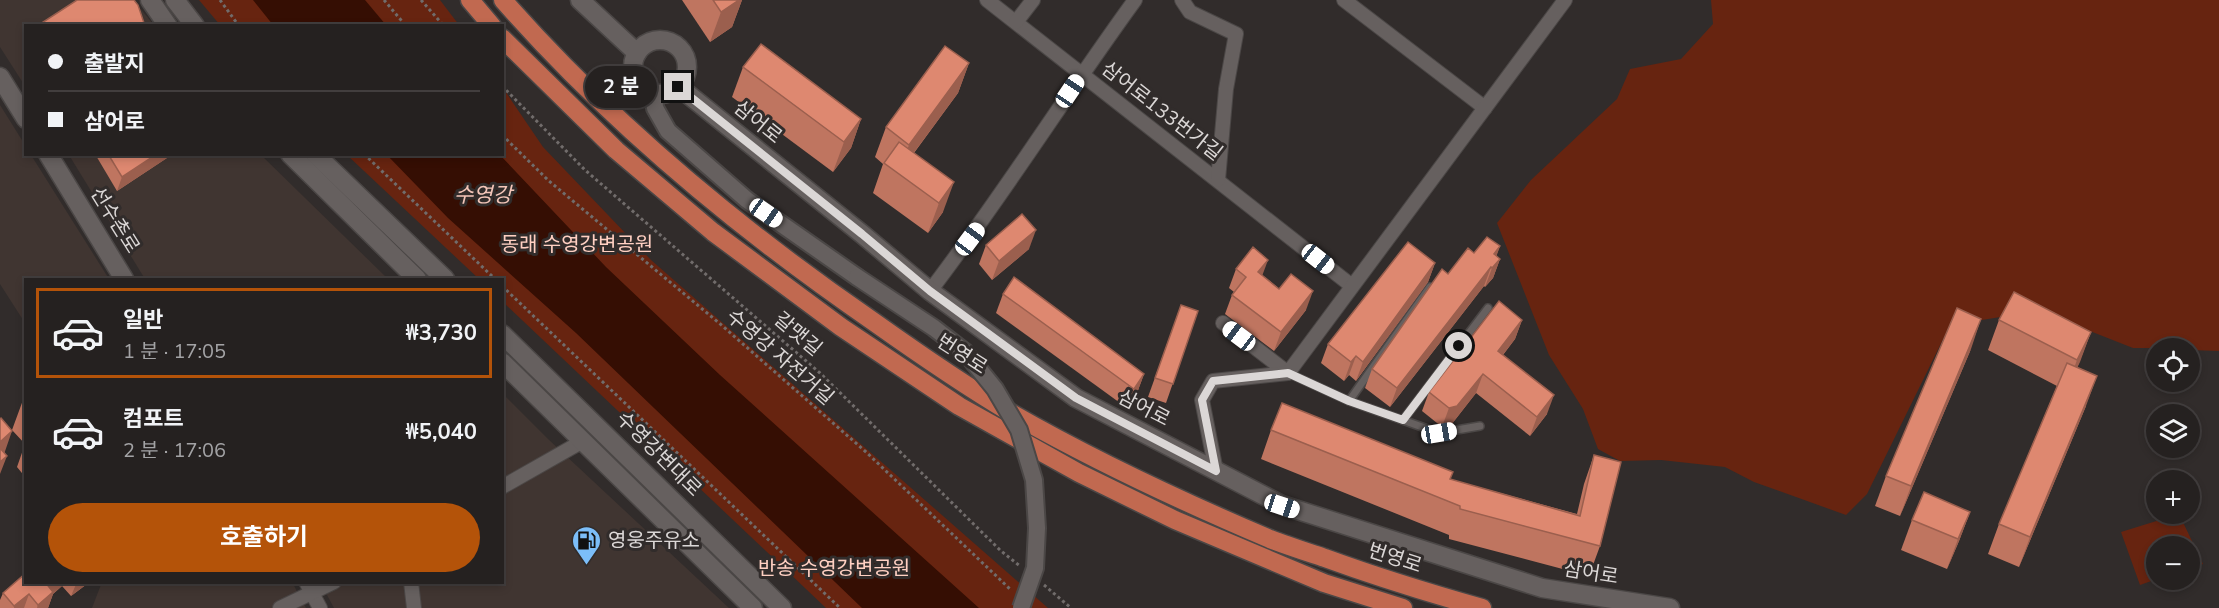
<!DOCTYPE html>
<html lang="ko">
<head>
<meta charset="utf-8">
<style>
  :root { --surface:#252120; --page:#2d2929; --text:#f1f3f6; --muted:#a3a3a5; --line:#423e3e; --accent:#b45309 }
  body { margin:0; font-family:"Nunito Sans","Noto Sans KR",sans-serif; background:var(--page); color:var(--text); height:100vh; display:flex; flex-direction:column; font-size:22px; white-space:nowrap }
  * { box-sizing:border-box; margin:0 }
  p { font-size:20px; color:var(--muted) }
  .icon { flex:none; width:33px; height:33px; fill:none; stroke:currentColor; stroke-width:2; stroke-linecap:round; stroke-linejoin:round }
  .map { position:relative; flex:1; overflow:hidden }
  .drawer { position:absolute; left:24px; top:278px; width:480px; height:306px; display:flex; flex-direction:column; background:var(--surface); border-radius:0px; box-shadow:0 3px 9px #0003,0 0 0 2px var(--line) }
  .drawer>* { flex:none }
  .hud { position:absolute; left:24px; top:24px; width:480px; height:132px; border-radius:0px; box-shadow:0 3px 9px #0003,0 0 0 2px var(--line); display:grid; align-content:center; height:132px; padding:0 24px; background:var(--surface) }
  .tools { position:absolute; left:2146px; top:338px; display:grid; gap:12px }
  .tools a { display:grid; place-items:center; width:54px; height:54px; border-radius:50%; background:var(--surface); box-shadow:0 3px 9px #0003,0 0 0 2px var(--line); font-size:30px }
  .end { position:absolute; width:27px; height:27px; margin:-14px; border:8px solid #dbd7d6; background:#111; box-shadow:0 0 0 3px #111 }
  .from { border-radius:50% }
  .bubble { position:absolute; height:42px; border-radius:21px; background:var(--surface); box-shadow:0 3px 9px #0003,0 0 0 2px var(--line); font-size:20px; font-weight:700; line-height:42px; text-align:center }
  .car { position:absolute; width:18px; height:36px; margin:-18px -9px; border-radius:8px; box-shadow:0 0 4px 2px #0007; background:linear-gradient(#fff 24%,#345 0 40%,#fff 0 76%,#345 0 86%,#fff 0) }
  .hud b { display:flex; align-items:center; gap:21px; height:57px; font-size:22px }
  .hud b+b { border-top:2px solid var(--line) }
  .hud i { width:15px; height:15px; background:var(--text) }
  ul { padding:10px 0 0; list-style:none }
  li { display:flex; align-items:center; gap:18px; height:90px; margin:0 12px 9px; padding:0 12px; border:3px solid transparent; border-radius:0px }
  li div { flex:1 }
  li b { display:block; font-size:22px }
  li em { font-style:normal; font-weight:700 }
  li.selected { border-color:var(--accent) }
  li>.icon { width:54px; height:54px; stroke-width:1.5 }
  .cta { display:flex; gap:12px; margin-top:auto; padding:12px 24px }
  .cta a { flex:1; height:69px; border-radius:36px; background:var(--accent); color:#fff; font-size:24px; font-weight:700; line-height:69px; text-align:center }
  .map>svg:first-child { display:block }
</style>
</head>
<body>
<div class="map">
<svg width="2219" height="608" viewBox="0 0 2219 608">
  <rect width="100%" height="100%" fill="#312c2b"/>
  <g fill="#403531">
    <path d="M0 0H133L154 25 26 26 25 86 0 47Z"/>
    <path d="M0 105 25 145 26 154 31 155 109 279H26L25 323 0 284Z"/>
    <path d="M69 155H261L388 279H145Z"/>
    <path d="M503 394 548 439 729 608H334L320 582H502Z"/>
    <path d="M102 582H292L306 608H92Z"/>
  </g>
  <g fill="#672410">
    <path d="M199 0H440L459 25H220Z"/>
    <path d="M1711 0H2219V351L2190 350V348H2133L2039 311 1950 325 1867 494 1846 515 1754 482 1725 467 1661 460 1620 461 1598 449 1583 409 1549 355 1497 223 1531 180 1617 99 1630 69 1681 59 1713 24Z"/>
    <path d="M503 88 543 147 651 260 1048 608H826L503 302 502 279H479L347 155 502 154Z"/>
    <path d="M2179 514 2203 564 2190 568V546H2157V579L2140 585 2121 532Z"/>
  </g>
  <g fill="#350e03">
    <path d="M253 0H365L386 25H273Z"/>
    <path d="M387 155H500L606 267 720 375 979 608H862L576 333 448 218Z"/>
  </g>
  <g fill="none" stroke-linecap="round" stroke-linejoin="round">
    <defs>
      <g id="service">
        <path d="M1288 373 1349 401 1439 433 1480 426"/>
        <path d="M1349 401 1430 287"/>
        <path d="M1403 420 1488 308"/>
      </g>
      <g id="minor">
        <path d="M987 0 1352 286"/>
        <path d="M1182 0 1190 12 1236 34 1226 89 1218 180"/>
        <path d="M1344 0 1485 108"/>
        <path d="M1016 22 1033 0"/>
        <path d="M930 291C1002 197 1065 96 1135 0"/>
        <path d="M1223 323 1288 373"/>
        <path d="M1216 471 1202 400 1213 381 1288 373 1565 0"/>
        <path d="M502 487 583 441"/>
        <path d="M306 582 320 608"/>
        <path d="M411 582 414 608"/>
        <path d="M280 608 334 582"/>
      </g>
      <path id="tertiary" d="M654 93 655 108 668 131 747 200 857 277"/>
      <g id="secondary">
        <path d="M150 0 168 26"/>
        <path d="M175 0 195 26"/>
        <path d="M580 0 637 53"/>
        <circle cx="660" cy="67" r="27"/>
        <path d="M0 77 26 119"/>
        <path d="M679 87 862 234 930 291 1076 398 1282 505 1542 588 1670 608"/>
        <path d="M48 154 124 279"/>
        <path d="M290 154 417 279"/>
        <path d="M315 154 445 279"/>
        <path d="M502 334 782 608"/>
        <path d="M502 362 753 608"/>
      </g>
      <g id="trunk">
        <path d="M470 0 492 26"/>
        <path d="M503 0C612 124 739 229 874 322 919 354 964 385 1011 413 1093 460 1183 502 1270 539 1288 546 1307 552 1325 558 1377 577 1429 593 1482 608"/>
        <path d="M502 38 616 150 713 232 841 327 959 406 1079 473 1175 520 1324 583 1403 608"/>
      </g>
    </defs>
    <use href="#service" stroke="#4b4746" stroke-width="10"/>
    <use href="#minor" stroke="#4b4746" stroke-width="16"/>
    <use href="#tertiary" stroke="#4b4746" stroke-width="20"/>
    <use href="#secondary" stroke="#4b4746" stroke-width="21"/>
    <use href="#trunk" stroke="#4b4746" stroke-width="21"/>
    <g stroke="#716c6b" stroke-width="3" stroke-dasharray="3 3" stroke-linecap="butt">
      <path d="M220 0 239 26"/>
      <path d="M384 0 406 26"/>
      <path d="M421 0 444 26"/>
      <path d="M502 86 585 170 820 373 1001 551 1020 566"/>
      <path d="M502 135 549 181 719 323 866 452 1011 590"/>
      <path d="M364 154 495 279"/>
      <path d="M502 286 840 608"/>
      <path d="M1044 585 1071 608"/>
    </g>
    <use href="#service" stroke="#66605f" stroke-width="7"/>
    <use href="#minor" stroke="#66605f" stroke-width="14"/>
    <use href="#tertiary" stroke="#66605f" stroke-width="16"/>
    <use href="#secondary" stroke="#66605f" stroke-width="18"/>
    <use href="#trunk" stroke="#c16950" stroke-width="18"/>
    <defs>
      <path id="tertiary-bridge" d="M857 277 934 328 965 352 995 389 1019 430 1034 480 1037 528 1035 568 1021 608"/>
    </defs>
    <use href="#tertiary-bridge" stroke="#4b4746" stroke-width="20" stroke-linecap="butt"/>
    <use href="#tertiary-bridge" stroke="#66605f" stroke-width="16"/>
  </g>
  <g fill="#bf7560">
    <path d="M682 0H742L732 27 710 42Z"/>
    <path d="M969 63 958 93 914 153 943 212 928 233 873 193 883 164 875 157 886 127Z"/>
    <path d="M743 67 861 119 851 148 833 172 732 97Z"/>
    <path d="M95 154H173L117 191Z"/>
    <path d="M986 245 1029 249 992 280 979 264Z"/>
    <path d="M1500 246 1496 256 1500 259 1493 278 1485 287 1484 286 1390 407 1365 388 1372 369 1448 274 1474 253Z"/>
    <path d="M1435 263 1428 282 1356 381 1349 375 1344 381 1321 363 1328 344Z"/>
    <path d="M1236 269 1262 275 1306 310 1274 351 1225 314 1232 295 1234 292 1229 288Z"/>
    <path d="M1003 294 1144 374 1137 393 1127 408 996 313Z"/>
    <path d="M1181 305 1198 311 1166 403 1148 397Z"/>
    <path d="M1522 320 1515 339 1503 355 1547 414 1530 436 1476 393 1451 425 1442 427 1422 411 1429 392Z"/>
    <path d="M1999 320 2091 332 2077 368 2086 406 2019 567 1988 554 1999 524 2057 386 1988 350Z"/>
    <path d="M1971 349 1900 516 1875 506 1886 476Z"/>
    <path d="M26 398V478L17 467 25 444 12 430 23 400Z"/>
    <path d="M1271 430 1577 514 1584 484 1594 455 1600 546 1589 576 1449 539V535L1261 459Z"/>
    <path d="M1970 512 1959 541 1947 569 1901 550 1912 520Z"/>
    <path d="M26 582H87V584L71 596 62 586 53 594 48 608H0V600L3 593Z"/>
  </g>
  <g fill="#9b5f4e">
    <path d="M739 0H742L732 27 710 42 721 12Z"/>
    <path d="M969 63 958 93 898 174 909 145Z"/>
    <path d="M861 119 851 148 833 172 844 142Z"/>
    <path d="M157 154H173L117 191 122 177Z"/>
    <path d="M954 182 943 212 928 233 939 203Z"/>
    <path d="M1036 230 1029 249 992 280 999 261Z"/>
    <path d="M1500 246 1493 266 1491 267 1484 286 1390 407 1397 388Z"/>
    <path d="M1500 259 1493 278 1485 287 1492 268Z"/>
    <path d="M1268 260 1261 279 1258 272Z"/>
    <path d="M1435 263 1428 282 1356 381 1363 362Z"/>
    <path d="M1313 291 1306 310 1274 351 1281 332Z"/>
    <path d="M1981 319 1971 349 1900 516 1911 486Z"/>
    <path d="M1522 320 1515 339 1491 370 1498 351Z"/>
    <path d="M2091 332 2080 362 2066 390 2077 360Z"/>
    <path d="M1356 356 1349 375 1344 381 1351 362Z"/>
    <path d="M1144 374 1137 393 1127 408 1134 389Z"/>
    <path d="M1483 374 1476 393 1451 425 1442 427 1449 408Z"/>
    <path d="M2097 376 2086 406 2019 567 2030 537Z"/>
    <path d="M1554 395 1547 414 1530 436 1537 417Z"/>
    <path d="M12 431 2 460 7 456 0 474V442Z"/>
    <path d="M1970 512 1959 541 1947 569 1958 539Z"/>
    <path d="M43 582H63L62 586 53 594 48 608H37Z"/>
    <path d="M77 582H87V584L71 596Z"/>
    <path d="M29 594 24 608H14V606Z"/>
  </g>
  <g fill="#de8870" stroke="#9b5f4e" stroke-width="1.5">
    <path d="M77 0H134L138 5 145 26H37Z"/>
    <path d="M713 0H739L721 12Z"/>
    <path d="M761 44 861 119 844 142 743 67Z"/>
    <path d="M945 46 969 63 909 145 886 127Z"/>
    <path d="M899 142 954 182 939 203 884 163Z"/>
    <path d="M108 154H157L122 177Z"/>
    <path d="M1022 214 1036 230 999 261 986 245Z"/>
    <path d="M1487 237 1500 246 1494 254 1500 259 1492 268 1491 267 1397 388 1372 369 1442 269 1448 274 1468 248 1474 253Z"/>
    <path d="M1408 242 1435 263 1363 362 1356 356 1351 362 1328 344Z"/>
    <path d="M1253 247 1268 260 1258 272 1279 289 1291 274 1313 291 1281 332 1232 295 1246 277 1236 269Z"/>
    <path d="M1014 277 1144 374 1134 389 1003 294Z"/>
    <path d="M2014 292 2091 332 2077 360 1999 320Z"/>
    <path d="M1499 301 1522 320 1498 351 1554 395 1537 417 1483 374 1457 406 1449 408 1429 392Z"/>
    <path d="M1181 305 1198 311 1173 384 1155 378Z"/>
    <path d="M1957 308 1981 319 1911 486 1886 476Z"/>
    <path d="M2067 363 2097 376 2030 537 1999 524Z"/>
    <path d="M1282 403 1453 472 1450 479 1580 516 1594 455 1621 462 1600 546 1460 509V506L1271 430Z"/>
    <path d="M1 418 12 431 0 442V419Z"/>
    <path d="M0 448 7 456 0 462Z"/>
    <path d="M1924 492 1970 512 1958 539 1912 520Z"/>
    <path d="M26 573V582H45L53 592 38 605 29 594 14 606 3 593Z"/>
  </g>
  <g fill="none" stroke-linecap="round" stroke-linejoin="round">
    <path stroke="#dbd7d6" stroke-width="8" d="M678 87 862 234 930 291 1076 398 1216 471 1202 400 1213 381 1288 373 1349 401 1403 420 1459 346"/>
  </g>
  <defs>
    <symbol id="fuel-pin" viewBox="-11 -11 22 30"><path d="M0 17L-7.5 6A9.5 9.5 0 1 1 7.5 6Z" fill="#7cbef9" stroke="#312c2b"/><path d="M-5.5-6h7V0h2V4h1.3V-2.5L3-4.5l.8-.8L6-3V5H2.5V1h-1V6h-7ZM-4.2-4.7v3.2H.2V-4.7Z" fill="#111"/></symbol>
  </defs>
  <g fill-rule="evenodd">
    <use href="#fuel-pin" x="570" y="524" width="33" height="45"/>
  </g>
  <g text-anchor="middle" dominant-baseline="central" stroke-width="6" stroke-linejoin="round" paint-order="stroke">
    <g font-size="20" fill="#dbd7d6" stroke="#312c2b">
      <text transform="translate(1162 111) rotate(38)">삼어로133번가길</text>
      <text transform="translate(758 122) rotate(39)">삼어로</text>
      <text transform="translate(115 220) rotate(58)">선수촌로</text>
      <text transform="translate(798 334) rotate(40)">갈맷길</text>
      <text transform="translate(962 354) rotate(33)">번영로</text>
      <text transform="translate(780 357) rotate(41)">수영강 자전거길</text>
      <text transform="translate(1144 408) rotate(27)">삼어로</text>
      <text transform="translate(659 454) rotate(45)">수영강변대로</text>
      <text transform="translate(1395 558) rotate(18)">번영로</text>
      <text transform="translate(1591 573) rotate(9)">삼어로</text>
    </g>
    <g font-size="20" fill="#ffd0c2" stroke="#312c2b">
      <text x="577" y="244">동래 수영강변공원</text>
      <text x="834" y="568">반송 수영강변공원</text>
    </g>
    <g font-size="20" fill="#dbd7d6" stroke="#312c2b" text-anchor="start">
      <text x="608" y="540">영웅주유소</text>
    </g>
    <g font-size="21" font-style="italic" fill="#f3c5b8" stroke="#312c2b">
      <text x="483" y="195">수영강</text>
    </g>
  </g>
</svg>
<div class="tools">
<a><svg class="icon" aria-label="locate" viewBox="0 0 24 24"><circle cx="12" cy="12" r="6"/><path d="M12 2v4M12 18v4M2 12h4M18 12h4"/></svg></a>
<a><svg class="icon" aria-label="layers" viewBox="0 0 24 24"><path d="M12 4l9 5-9 5-9-5zM3 14l9 5 9-5"/></svg></a>
<a>+</a>
<a>−</a>
</div>
<i class="end from" style="left:1459px;top:346px"></i>
<i class="end" style="left:678px;top:87px"></i>
<div class="bubble" style="left:585px;top:66px;width:72px">2 분</div>
<i class="car" style="left:1070px;top:91px;rotate:34deg"></i>
<i class="car" style="left:766px;top:213px;rotate:125deg"></i>
<i class="car" style="left:970px;top:239px;rotate:37deg"></i>
<i class="car" style="left:1318px;top:259px;rotate:128deg"></i>
<i class="car" style="left:1239px;top:336px;rotate:307deg"></i>
<i class="car" style="left:1439px;top:433px;rotate:80deg"></i>
<i class="car" style="left:1282px;top:506px;rotate:108deg"></i>
<div class="hud">
<b><i class="from"></i>출발지</b>
<b><i></i>삼어로</b>
</div>
<section class="drawer">
<ul>
<li class="selected"><svg class="icon" aria-label="car" viewBox="0 0 24 24"><path d="M5 17H2v-5l4-1 3-4h7l3 4 3 1v5h-3M9 17h6M6 11h13"/><circle cx="7" cy="17" r="2"/><circle cx="17" cy="17" r="2"/></svg><div><b>일반</b><p>1 분 · 17:05</p></div><em>₩3,730</em></li>
<li><svg class="icon" aria-label="car" viewBox="0 0 24 24"><path d="M5 17H2v-5l4-1 3-4h7l3 4 3 1v5h-3M9 17h6M6 11h13"/><circle cx="7" cy="17" r="2"/><circle cx="17" cy="17" r="2"/></svg><div><b>컴포트</b><p>2 분 · 17:06</p></div><em>₩5,040</em></li>
</ul>
<div class="cta"><a>호출하기</a></div>
</section>
</div>
</body>
</html>
